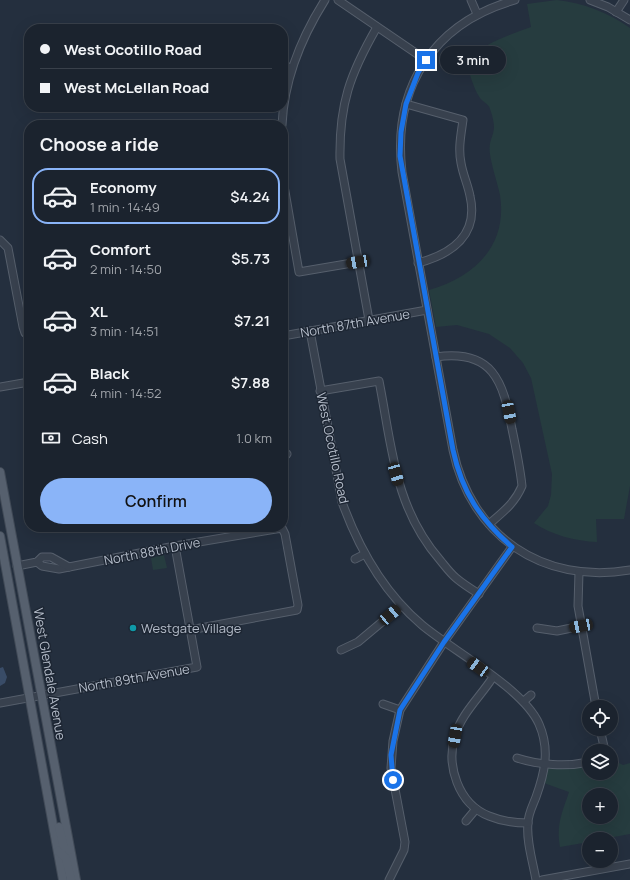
<!DOCTYPE html>
<html lang="en">
<head>
<meta charset="utf-8">
<style>
  :root { --surface:#1b232e; --page:#242b36; --text:#f1f3f6; --muted:#a0a4aa; --line:#39404a; --accent:#8ab4f8 }
  body { margin:0; font-family:Manrope,sans-serif; background:var(--page); color:var(--text); height:100vh; display:flex; flex-direction:column; font-size:15px; white-space:nowrap }
  * { box-sizing:border-box; margin:0 }
  p { font-size:13px; color:var(--muted) }
  .icon { flex:none; width:22px; height:22px; fill:none; stroke:currentColor; stroke-width:2; stroke-linecap:round; stroke-linejoin:round }
  .map { position:relative; flex:1; overflow:hidden }
  .drawer { position:absolute; left:24px; top:120px; width:264px; height:412px; display:flex; flex-direction:column; background:var(--surface); border-radius:16px; box-shadow:0 4px 16px #0002,0 0 0 1px var(--line) }
  .drawer>* { flex:none }
  .hud { position:absolute; left:24px; top:24px; width:264px; height:88px; border-radius:16px; box-shadow:0 4px 16px #0002,0 0 0 1px var(--line); display:grid; align-content:center; height:88px; padding:0 16px; background:var(--surface) }
  .fabs { position:absolute; left:582px; top:700px; display:grid; gap:8px }
  .fabs a { display:grid; place-items:center; width:36px; height:36px; border-radius:50%; background:var(--surface); box-shadow:0 4px 16px #0002,0 0 0 1px var(--line); font-size:20px }
  .end { position:absolute; width:18px; height:18px; margin:-9px; border:5px solid #1a73e8; background:#fff; box-shadow:0 0 0 2px #fff }
  .from { border-radius:50% }
  .bubble { position:absolute; height:28px; border-radius:14px; background:var(--surface); box-shadow:0 4px 16px #0002,0 0 0 1px var(--line); font-size:13px; font-weight:600; line-height:28px; text-align:center }
  .car { position:absolute; width:12px; height:24px; margin:-12px -6px; border-radius:5px; box-shadow:0 0 3px 1px #0007; background:linear-gradient(#222 24%,#8ab4d8 0 40%,#222 0 76%,#8ab4d8 0 86%,#222 0) }
  .hud b { display:flex; align-items:center; gap:14px; height:38px; font-size:15px }
  .hud b+b { border-top:1px solid var(--line) }
  .hud i { width:10px; height:10px; background:var(--text) }
  ul { padding:0; list-style:none }
  li { display:flex; align-items:center; gap:12px; height:56px; margin:0 8px 6px; padding:0 8px; border:2px solid transparent; border-radius:16px }
  li div { flex:1 }
  li b { display:block; font-size:15px }
  li em { font-style:normal; font-weight:600 }
  li.on { border-color:var(--accent) }
  li>.icon { width:36px; height:36px; stroke-width:1.5 }
  h2 { padding:0 16px; font-size:18px; line-height:48px }
  .pay { display:flex; align-items:center; gap:10px; height:44px; padding:0 16px; font-size:15px }
  .pay p { margin-inline-start:auto }
  .action { display:flex; gap:8px; margin-top:auto; padding:8px 16px }
  .action a { flex:1; height:46px; border-radius:24px; background:var(--accent); color:#111; font-size:16px; font-weight:600; line-height:46px; text-align:center }
  .map>svg:first-child { display:block }
</style>
</head>
<body>
<div class="map">
<svg width="630" height="880" viewBox="0 0 630 880">
  <rect width="100%" height="100%" fill="#242f3e"/>
  <g fill="#263c3f" fill-rule="evenodd">
    <path d="M557 0C584 3 607 12 630 28V486L624 519H596L597 542C575 541 552 535 534 523L548 506 551 495 552 474 531 378 523 363 510 348 489 334 457 325 436 327 429 290C474 277 508 246 500 195 497 181 492 168 490 154 488 141 494 136 494 127 494 122 492 114 490 109 489 104 483 102 480 98 473 88 470 73 465 61 485 43 506 36 531 27L527 4Z"/>
    <path d="M164 555 167 568 153 570 151 558Z"/>
    <path d="M611 759 623 765 630 763V834L603 839H589V842L560 847C556 825 562 813 569 792L541 782 546 763 589 762V773H611ZM589 795H611V817H589Z"/>
  </g>
  <path fill="#394c67" d="M3 667 7 677 5 683 0 686V668Z"/>
  <g fill="none" stroke-linecap="round" stroke-linejoin="round">
    <defs>
      <g id="minor">
        <path d="M338 0 426 60"/>
        <path d="M471 0 477 14"/>
        <path d="M515 0C433 23 392 88 402 172L453 450C471 536 543 585 630 570"/>
        <path d="M590 0 608 7 630 20"/>
        <path d="M616 12 624 0"/>
        <path d="M283 66 292 68"/>
        <path d="M406 104 463 120C461 135 458 148 461 163 463 175 468 185 470 196 479 235 452 254 418 263"/>
        <path d="M282 125C284 79 301 38 325 0"/>
        <path d="M283 180 299 272 358 262"/>
        <path d="M0 240 8 248 23 327 25 333H29"/>
        <path d="M369 320 340 159C339 104 350 74 377 27"/>
        <path d="M310 331 342 502C359 549 383 592 422 625 453 651 523 688 539 724 550 749 545 772 536 797 533 805 528 814 528 823 526 841 533 862 536 880"/>
        <path d="M283 336 427 310"/>
        <path d="M436 357C493 349 503 381 512 429 516 448 520 467 522 486 515 503 502 513 489 524"/>
        <path d="M0 387 29 382"/>
        <path d="M320 391 379 381C392 446 394 507 440 560 445 566 450 573 456 578 463 584 471 589 479 594"/>
        <path d="M283 458 287 454"/>
        <path d="M355 559 365 554"/>
        <path d="M37 562 42 566 59 569 175 546 282 528 285 534 298 605 297 610 190 630"/>
        <path d="M17 566 37 562 42 557H51L69 567"/>
        <path d="M579 572 578 606 596 707"/>
        <path d="M537 628 557 631 581 626"/>
        <path d="M341 650 358 642 401 606"/>
        <path d="M493 677C481 696 461 714 455 736 446 765 458 804 489 816 501 821 515 823 528 823"/>
        <path d="M524 701 531 695"/>
        <path d="M0 703 197 667 175 546"/>
        <path d="M383 704 400 710"/>
        <path d="M600 729 605 751"/>
        <path d="M517 758C539 765 566 767 589 762"/>
        <path d="M466 821 476 809"/>
        <path d="M389 880 404 850 405 842 391 768 393 741 400 710 444 642 512 547"/>
        <path d="M542 880 630 864"/>
      </g>
      <g id="major">
        <path d="M0 472 76 880"/>
        <path d="M0 536 63 880"/>
        <path d="M59 827 64 848 66 850H70"/>
        <path d="M58 851 66 858 71 880"/>
      </g>
    </defs>
    <use href="#minor" stroke="#565f6c" stroke-width="9"/>
    <use href="#major" stroke="#414a57" stroke-width="10"/>
    <use href="#minor" stroke="#38414e" stroke-width="7"/>
    <use href="#major" stroke="#56606e" stroke-width="8"/>
  </g>
  <g fill="none" stroke-linecap="round" stroke-linejoin="round">
    <path stroke="#1a73e8" stroke-width="5" d="M393 780 391 755 400 710 444 642 512 547C480 519 462 492 453 450L400 156 401 132 406 104 418 73 426 60"/>
  </g>
  <circle fill="#0f9aa8" stroke="#1d2633" stroke-width="1.5" cx="133" cy="628" r="4"/>
  <g text-anchor="middle" dominant-baseline="central" stroke-width="3" stroke-linejoin="round" paint-order="stroke">
    <g font-size="13" fill="#b4bcc9" stroke="#1d2633">
      <text transform="translate(355 323) rotate(-10)">North 87th Avenue</text>
      <text transform="translate(333 448) rotate(78)">West Ocotillo Road</text>
      <text transform="translate(152 551) rotate(-11)">North 88th Drive</text>
      <text transform="translate(50 674) rotate(80)">West Glendale Avenue</text>
      <text transform="translate(134 678) rotate(-10)">North 89th Avenue</text>
    </g>
    <g font-size="13" fill="#b4bcc9" stroke="#1d2633" text-anchor="start">
      <text x="141" y="628">Westgate Village</text>
    </g>
  </g>
</svg>
<div class="fabs">
<a><svg class="icon" aria-label="locate" viewBox="0 0 24 24"><circle cx="12" cy="12" r="6"/><path d="M12 2v4M12 18v4M2 12h4M18 12h4"/></svg></a>
<a><svg class="icon" aria-label="layers" viewBox="0 0 24 24"><path d="M12 4l9 5-9 5-9-5zM3 14l9 5 9-5"/></svg></a>
<a>+</a>
<a>−</a>
</div>
<i class="end from" style="left:393px;top:780px"></i>
<i class="end" style="left:426px;top:60px"></i>
<div class="bubble" style="left:440px;top:46px;width:66px">3 min</div>
<i class="car" style="left:358px;top:262px;rotate:260deg"></i>
<i class="car" style="left:509px;top:412px;rotate:169deg"></i>
<i class="car" style="left:396px;top:474px;rotate:164deg"></i>
<i class="car" style="left:390px;top:615px;rotate:50deg"></i>
<i class="car" style="left:581px;top:626px;rotate:259deg"></i>
<i class="car" style="left:478px;top:667px;rotate:306deg"></i>
<i class="car" style="left:455px;top:736px;rotate:190deg"></i>
<div class="hud">
<b><i class="from"></i>West Ocotillo Road</b>
<b><i></i>West McLellan Road</b>
</div>
<section class="drawer">
<h2>Choose a ride</h2>
<ul>
<li class="on"><svg class="icon" aria-label="car" viewBox="0 0 24 24"><path d="M5 17H2v-5l4-1 3-4h7l3 4 3 1v5h-3M9 17h6M6 11h13"/><circle cx="7" cy="17" r="2"/><circle cx="17" cy="17" r="2"/></svg><div><b>Economy</b><p>1 min · 14:49</p></div><em>$4.24</em></li>
<li><svg class="icon" aria-label="car" viewBox="0 0 24 24"><path d="M5 17H2v-5l4-1 3-4h7l3 4 3 1v5h-3M9 17h6M6 11h13"/><circle cx="7" cy="17" r="2"/><circle cx="17" cy="17" r="2"/></svg><div><b>Comfort</b><p>2 min · 14:50</p></div><em>$5.73</em></li>
<li><svg class="icon" aria-label="car" viewBox="0 0 24 24"><path d="M5 17H2v-5l4-1 3-4h7l3 4 3 1v5h-3M9 17h6M6 11h13"/><circle cx="7" cy="17" r="2"/><circle cx="17" cy="17" r="2"/></svg><div><b>XL</b><p>3 min · 14:51</p></div><em>$7.21</em></li>
<li><svg class="icon" aria-label="car" viewBox="0 0 24 24"><path d="M5 17H2v-5l4-1 3-4h7l3 4 3 1v5h-3M9 17h6M6 11h13"/><circle cx="7" cy="17" r="2"/><circle cx="17" cy="17" r="2"/></svg><div><b>Black</b><p>4 min · 14:52</p></div><em>$7.88</em></li>
</ul>
<div class="pay"><svg class="icon" aria-label="cash" viewBox="0 0 24 24"><path d="M3 7h18v10H3z"/><circle cx="12" cy="12" r="2"/></svg>Cash<p>1.0 km</p></div>
<div class="action"><a>Confirm</a></div>
</section>
</div>
</body>
</html>
